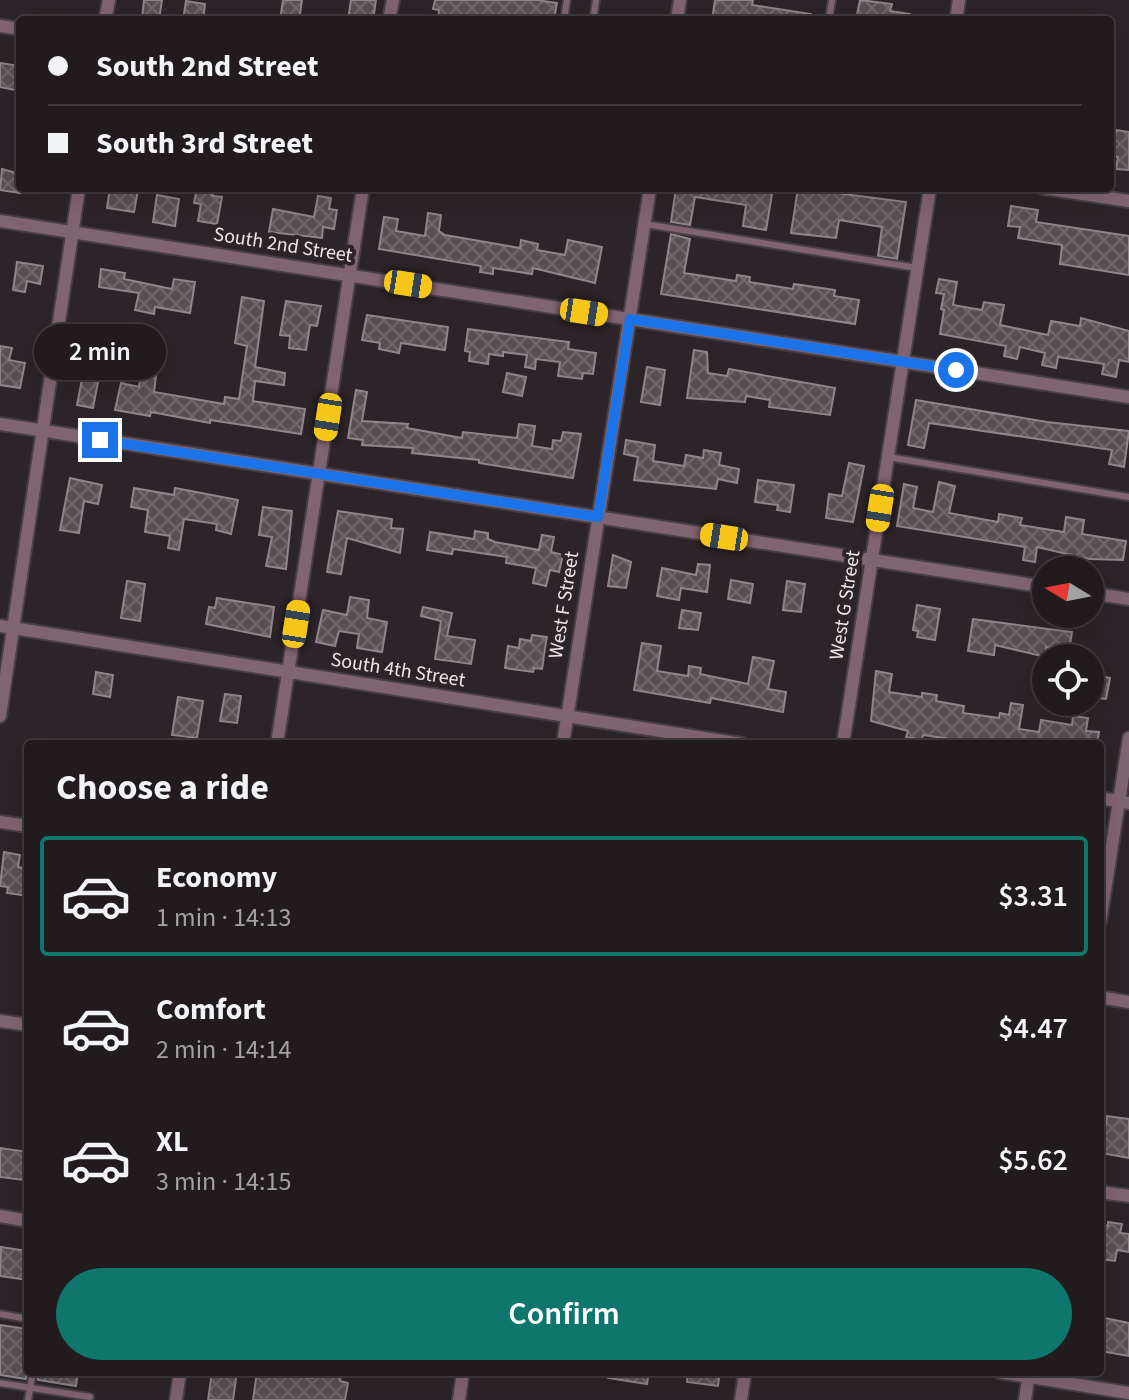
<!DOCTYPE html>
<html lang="en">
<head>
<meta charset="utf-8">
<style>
  :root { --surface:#211b1e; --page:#2d282b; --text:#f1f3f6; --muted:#a2a1a4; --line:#3e393c; --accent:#0f766e }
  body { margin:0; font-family:"Source Sans 3",sans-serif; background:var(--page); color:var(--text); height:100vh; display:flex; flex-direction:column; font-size:30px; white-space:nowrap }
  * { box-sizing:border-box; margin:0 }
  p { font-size:26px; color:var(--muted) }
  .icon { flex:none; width:44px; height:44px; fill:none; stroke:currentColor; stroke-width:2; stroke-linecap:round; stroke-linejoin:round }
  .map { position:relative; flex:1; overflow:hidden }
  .drawer { position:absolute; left:24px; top:740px; width:1080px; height:636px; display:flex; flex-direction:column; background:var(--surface); border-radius:8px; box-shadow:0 8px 32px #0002,0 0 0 2px var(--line) }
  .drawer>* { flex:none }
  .guide { position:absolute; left:16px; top:16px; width:1098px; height:176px; border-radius:8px; box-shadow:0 8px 32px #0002,0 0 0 2px var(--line); display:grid; align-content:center; height:176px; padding:0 32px; background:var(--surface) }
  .needle { width:52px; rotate:280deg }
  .fabs { position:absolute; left:1032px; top:556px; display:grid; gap:16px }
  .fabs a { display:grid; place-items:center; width:72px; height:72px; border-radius:50%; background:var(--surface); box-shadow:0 8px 32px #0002,0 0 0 2px var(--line); font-size:40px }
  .end { position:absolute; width:36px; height:36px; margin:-18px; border:10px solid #1a73e8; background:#fff; box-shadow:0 0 0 4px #fff }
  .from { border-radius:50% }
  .bubble { position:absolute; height:56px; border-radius:28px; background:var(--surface); box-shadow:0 8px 32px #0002,0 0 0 2px var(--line); font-size:26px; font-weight:600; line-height:56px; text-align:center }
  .car { position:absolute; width:24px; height:48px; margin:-24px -12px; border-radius:10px; box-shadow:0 0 6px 2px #0007; background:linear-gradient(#f5c518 24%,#345 0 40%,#f5c518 0 76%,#345 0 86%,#f5c518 0) }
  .guide b { display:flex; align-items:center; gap:28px; height:76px; font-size:30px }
  .guide b+b { border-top:2px solid var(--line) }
  .guide i { width:20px; height:20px; background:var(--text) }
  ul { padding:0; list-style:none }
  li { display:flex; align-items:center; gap:24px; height:120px; margin:0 16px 12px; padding:0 16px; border:4px solid transparent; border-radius:8px }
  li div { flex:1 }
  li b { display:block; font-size:30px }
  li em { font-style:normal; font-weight:600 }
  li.selected { border-color:var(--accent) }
  li>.icon { width:72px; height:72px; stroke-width:1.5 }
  h2 { padding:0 32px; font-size:36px; line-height:96px }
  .cta { display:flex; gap:16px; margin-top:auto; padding:16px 32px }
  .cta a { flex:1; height:92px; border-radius:48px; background:var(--accent); color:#fff; font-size:32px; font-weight:600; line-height:92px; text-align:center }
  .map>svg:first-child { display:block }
</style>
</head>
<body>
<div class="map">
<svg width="1129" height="1400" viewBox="0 0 1129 1400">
  <defs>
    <pattern id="building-cross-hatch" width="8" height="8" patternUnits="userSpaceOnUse" patternTransform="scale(2)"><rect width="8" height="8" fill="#595054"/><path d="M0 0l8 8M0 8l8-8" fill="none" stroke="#71696d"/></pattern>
  </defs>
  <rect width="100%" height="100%" fill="#2c2428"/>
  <g fill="url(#building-cross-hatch)" stroke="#8f858a" stroke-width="2">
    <path d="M144 0H162L159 20 142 19Z"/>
    <path d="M283 0H302L299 20H280Z"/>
    <path d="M351 0H376L373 20H348Z"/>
    <path d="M435 0H537L557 3 554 20H438L439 10 433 9Z"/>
    <path d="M715 0H753L752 5 811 14V20H712Z"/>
    <path d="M860 0 892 4 890 11 910 14 909 20H856Z"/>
    <path d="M186 1 205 4 203 20H183Z"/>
    <path d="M0 63 20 66V91L0 87Z"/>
    <path d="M1116 130 1129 132V170L1116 169 1118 157 1112 156Z"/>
    <path d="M2 169 20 174V193L0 190Z"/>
    <path d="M110 188 138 190 134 212 107 208Z"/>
    <path d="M197 188 214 190 212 196 222 197 217 224 198 221 201 204 194 203Z"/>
    <path d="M676 188H773L766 230 743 226 746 205 695 197 690 225 671 222Z"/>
    <path d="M798 188 906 202 897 259 878 256 882 227 839 220 836 238 791 233Z"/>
    <path d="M157 195 179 199 175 226 153 222Z"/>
    <path d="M318 196 331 198 329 209 337 210 334 229 323 227 322 238 269 232 273 209 314 217Z"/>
    <path d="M1011 206 1038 210 1036 222 1129 236V275L1060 264 1062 245 1018 238 1020 227 1008 226Z"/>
    <path d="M428 213 441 215 439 231 445 235 520 248 521 240 538 244 537 250 565 255 568 240 602 247 595 283 533 268 532 274 493 268V274L480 272 481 266 379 249 384 217 398 219 396 231 425 236Z"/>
    <path d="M671 234 690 239 684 273 736 281 737 275 750 277 749 282 793 289 794 284 835 290 834 296 859 300 855 324 661 294Z"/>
    <path d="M17 262 43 266 40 284 27 281 25 292 13 290Z"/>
    <path d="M101 269 125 273 124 279 172 289 174 279 195 282 190 313 155 307 154 314 135 310 139 293 99 287Z"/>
    <path d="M939 279 957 282 953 305 982 310 984 302 1004 305 1000 325 1048 335 1051 321 1080 326 1081 318 1129 331V362L1119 360 1116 377 1102 374 1104 364 1058 357 1056 368 1042 365 1045 353 1020 347 1017 359 1004 356 1006 346 940 334 944 310 941 309 944 294 936 293Z"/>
    <path d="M242 297 264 301 255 367 285 373 284 385 255 381 253 401 305 409 301 434 210 420V423L151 412 150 416 115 410 121 383 139 387 141 374 156 376 154 392 224 404 225 397 239 399 247 346 235 343Z"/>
    <path d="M286 301 321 306 317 326 310 325 306 350 289 348 290 336 280 335Z"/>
    <path d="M367 315 448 327 445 350 401 343 399 353 379 349 380 343 362 340Z"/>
    <path d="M468 329 569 342 568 349 596 353 593 374 583 373 582 379 558 376 560 362 536 359 535 369 525 367 527 355 503 352V356L489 354 488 364 469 361 470 352 465 351Z"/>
    <path d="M0 346 12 348 9 360 25 363 20 388 0 385Z"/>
    <path d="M694 350 707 352 708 373 727 376 729 369 835 388 830 415 769 407 770 400 746 396 745 402 687 398Z"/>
    <path d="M647 367 665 370 660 405 641 402Z"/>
    <path d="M507 373 526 377 522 396 503 392Z"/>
    <path d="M83 374 99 377 93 408 77 405Z"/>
    <path d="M356 390 367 392 362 421 408 424 407 428 462 438 463 432 517 438 519 424 535 426 532 446 552 449 553 440 561 441 563 432 581 434 573 478 479 463V460L412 453 413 448 362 445 363 440 348 438Z"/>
    <path d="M916 400 1047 422 1129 431 1124 467 1109 464 1112 450 929 423 924 448 908 445Z"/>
    <path d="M626 440 655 445 653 461 684 466 686 455 703 458 704 450 721 453 719 465 739 469 737 483 718 479 716 489 634 480 638 457 624 454Z"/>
    <path d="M849 463 864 466 853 522 826 518 829 494 842 496Z"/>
    <path d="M70 478 102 485 98 504 84 501 79 533 60 530Z"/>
    <path d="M758 480 794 485 790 512 777 510 778 505 755 502Z"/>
    <path d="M939 482 955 486 949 513 998 522 999 514 1022 518 1020 525 1064 532 1066 517 1084 520 1082 534 1126 541 1123 560 1089 559 1037 547 1035 562 1023 560 1025 547 897 526 904 484 917 487 913 508 933 512Z"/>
    <path d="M134 488 174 495 175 488 238 500 231 534 216 530 217 524 184 519 179 550 168 548 170 536 145 532 148 510 131 507Z"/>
    <path d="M263 507 292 511 286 569 266 566 272 537 259 535Z"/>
    <path d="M338 511 392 519 391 528 403 529 400 553 347 538 341 574 327 572Z"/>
    <path d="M475 531 488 533V539L495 542 539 550 542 535 554 537 551 552 563 555 559 572 550 570 546 586 533 583 536 568 506 563 507 557 453 549 452 554 427 550 430 532 474 539Z"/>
    <path d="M613 555 631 562 626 588 608 586Z"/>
    <path d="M698 564 710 565 707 592 681 588 679 600 657 596 662 568 696 575Z"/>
    <path d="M731 580 753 584 750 603 728 599Z"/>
    <path d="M127 581 145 584 140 621 121 618Z"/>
    <path d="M787 581 805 584 801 612 783 610Z"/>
    <path d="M350 597 369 600 367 618 387 622 382 652 357 648 359 634 339 631 335 646 316 642 323 610 347 615Z"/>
    <path d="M217 598 274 607 270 637 206 624 209 607 215 608Z"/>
    <path d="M917 605 940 609 935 640 917 637 918 631 913 630Z"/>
    <path d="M423 607 452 613 447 636 475 640 471 664 435 659 441 621 421 616Z"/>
    <path d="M682 610 701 613 698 630 679 628Z"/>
    <path d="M973 619 1072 632 1069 651 1046 647V657L995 645 994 655 968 651Z"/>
    <path d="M532 635 547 637 542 669 534 668 533 672 505 668 508 646 519 648 520 639 531 641Z"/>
    <path d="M642 643 661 646 657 671 688 676 689 666 701 668 700 674 748 684 753 657 774 661 768 689 786 692 783 712 711 698 710 703 634 690Z"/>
    <path d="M876 671 892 674 889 692 922 697V693L937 695 936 701 964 706 963 713 999 718 1000 713 1009 715 1011 703 1023 705 1019 729 1039 732 1041 720 1072 725 1073 716 1088 718 1086 731 1099 732 1097 744H984L923 735 922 740 906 737 908 731 871 721Z"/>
    <path d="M96 672 113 675 110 697 93 694Z"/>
    <path d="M1090 674 1110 678 1106 699 1090 697Z"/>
    <path d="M225 694 241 696 237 723 220 721Z"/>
    <path d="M178 697 203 701 197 738 172 735Z"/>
    <path d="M4 852 20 855 18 867 28 869V896L7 893 8 887 0 886Z"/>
    <path d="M1107 1116 1129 1119V1158L1101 1153Z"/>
    <path d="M0 1148 28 1152V1172L24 1180 0 1177Z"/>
    <path d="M1108 1222 1122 1224 1120 1233 1129 1234V1252L1117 1250 1115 1261 1100 1259V1224L1108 1226Z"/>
    <path d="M1 1247 28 1251V1280L0 1276Z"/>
    <path d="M1100 1317 1129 1323V1356L1100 1351Z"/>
    <path d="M0 1325 28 1329 26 1379 0 1375Z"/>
    <path d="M39 1372H78L76 1386 38 1380Z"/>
    <path d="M212 1372H237L233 1400H208Z"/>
    <path d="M257 1372 313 1378 314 1372 341 1373 340 1381 348 1383 345 1400H253Z"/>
    <path d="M608 1372H649L647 1384 608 1378Z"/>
    <path d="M688 1372H720L718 1386 687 1382Z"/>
  </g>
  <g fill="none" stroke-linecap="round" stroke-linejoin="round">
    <defs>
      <g id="service">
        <path d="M564 20 567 0"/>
        <path d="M593 20 596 0"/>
        <path d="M829 20 832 0"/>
        <path d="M645 224 917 268"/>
        <path d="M888 457 1129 497"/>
        <path d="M0 1314 28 1319"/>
        <path d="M0 1383 90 1397"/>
        <path d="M28 1400 33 1372"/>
      </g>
      <g id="minor">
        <path d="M105 20 109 0"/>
        <path d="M389 20 393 0"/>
        <path d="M677 20 680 0"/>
        <path d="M956 20 959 0"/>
        <path d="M0 26 20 29"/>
        <path d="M1043 188 1129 201"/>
        <path d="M0 221 1129 397"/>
        <path d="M0 424 1046 587"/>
        <path d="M1090 593 1129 599"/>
        <path d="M0 626 742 744"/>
        <path d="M0 716 79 188"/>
        <path d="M277 744 363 188"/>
        <path d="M563 744 650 188"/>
        <path d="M843 744 930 188"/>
        <path d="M1100 798 1129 803"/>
        <path d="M0 822 28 826"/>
        <path d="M1100 922 1129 738"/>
        <path d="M1100 997 1129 1002"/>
        <path d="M0 1021 28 1025"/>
        <path d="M1100 1192 1129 1196"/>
        <path d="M0 1216 28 1221"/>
        <path d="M999 1372 1129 1393"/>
        <path d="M176 1400 180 1372"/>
        <path d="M459 1400 463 1372"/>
        <path d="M741 1400 745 1372"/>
        <path d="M1025 1400 1029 1372"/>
      </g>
    </defs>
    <use href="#service" stroke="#473f43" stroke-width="10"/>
    <use href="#minor" stroke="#473f43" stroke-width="16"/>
    <use href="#service" stroke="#816472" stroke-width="6"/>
    <use href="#minor" stroke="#816472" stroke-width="12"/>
  </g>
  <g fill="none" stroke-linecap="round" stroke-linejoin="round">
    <path stroke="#1a73e8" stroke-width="10" d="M100 440 598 517 630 319 956 370"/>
  </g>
  <g text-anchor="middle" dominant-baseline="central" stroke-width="8" stroke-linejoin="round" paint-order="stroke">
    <g font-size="20" fill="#ebe6e8" stroke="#2c2428">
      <text transform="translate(283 245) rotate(9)">South 2nd Street</text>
      <text transform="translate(564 605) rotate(-81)">West F Street</text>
      <text transform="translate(845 605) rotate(-81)">West G Street</text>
      <text transform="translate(398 670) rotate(9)">South 4th Street</text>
    </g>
  </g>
</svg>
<div class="fabs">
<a><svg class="needle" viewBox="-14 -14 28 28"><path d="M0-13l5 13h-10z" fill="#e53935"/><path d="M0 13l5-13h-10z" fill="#a2a1a4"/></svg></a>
<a><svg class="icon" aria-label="locate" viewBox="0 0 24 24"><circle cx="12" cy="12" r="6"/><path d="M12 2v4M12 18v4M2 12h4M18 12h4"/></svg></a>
</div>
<i class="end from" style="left:956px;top:370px"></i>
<i class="end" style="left:100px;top:440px"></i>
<div class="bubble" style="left:34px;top:324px;width:132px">2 min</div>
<i class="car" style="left:408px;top:284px;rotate:99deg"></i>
<i class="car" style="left:584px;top:312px;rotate:99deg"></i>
<i class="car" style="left:328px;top:417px;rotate:189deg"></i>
<i class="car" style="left:880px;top:508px;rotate:189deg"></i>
<i class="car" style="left:724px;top:537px;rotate:279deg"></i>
<i class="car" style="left:296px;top:624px;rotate:9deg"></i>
<div class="guide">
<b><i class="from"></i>South 2nd Street</b>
<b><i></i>South 3rd Street</b>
</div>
<section class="drawer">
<h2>Choose a ride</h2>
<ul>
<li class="selected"><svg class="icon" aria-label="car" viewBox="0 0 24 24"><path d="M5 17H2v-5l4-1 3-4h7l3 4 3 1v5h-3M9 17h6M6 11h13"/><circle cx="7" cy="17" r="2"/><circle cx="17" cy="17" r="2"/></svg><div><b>Economy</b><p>1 min · 14:13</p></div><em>$3.31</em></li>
<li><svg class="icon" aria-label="car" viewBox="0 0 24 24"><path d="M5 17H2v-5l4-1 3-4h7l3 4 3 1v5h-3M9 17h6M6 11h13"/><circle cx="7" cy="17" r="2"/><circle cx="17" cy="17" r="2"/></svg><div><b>Comfort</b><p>2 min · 14:14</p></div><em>$4.47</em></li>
<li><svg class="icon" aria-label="car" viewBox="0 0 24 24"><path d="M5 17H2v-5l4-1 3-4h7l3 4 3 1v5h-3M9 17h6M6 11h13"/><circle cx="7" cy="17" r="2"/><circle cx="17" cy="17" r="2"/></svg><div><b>XL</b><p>3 min · 14:15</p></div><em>$5.62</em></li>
</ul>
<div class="cta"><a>Confirm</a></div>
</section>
</div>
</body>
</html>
